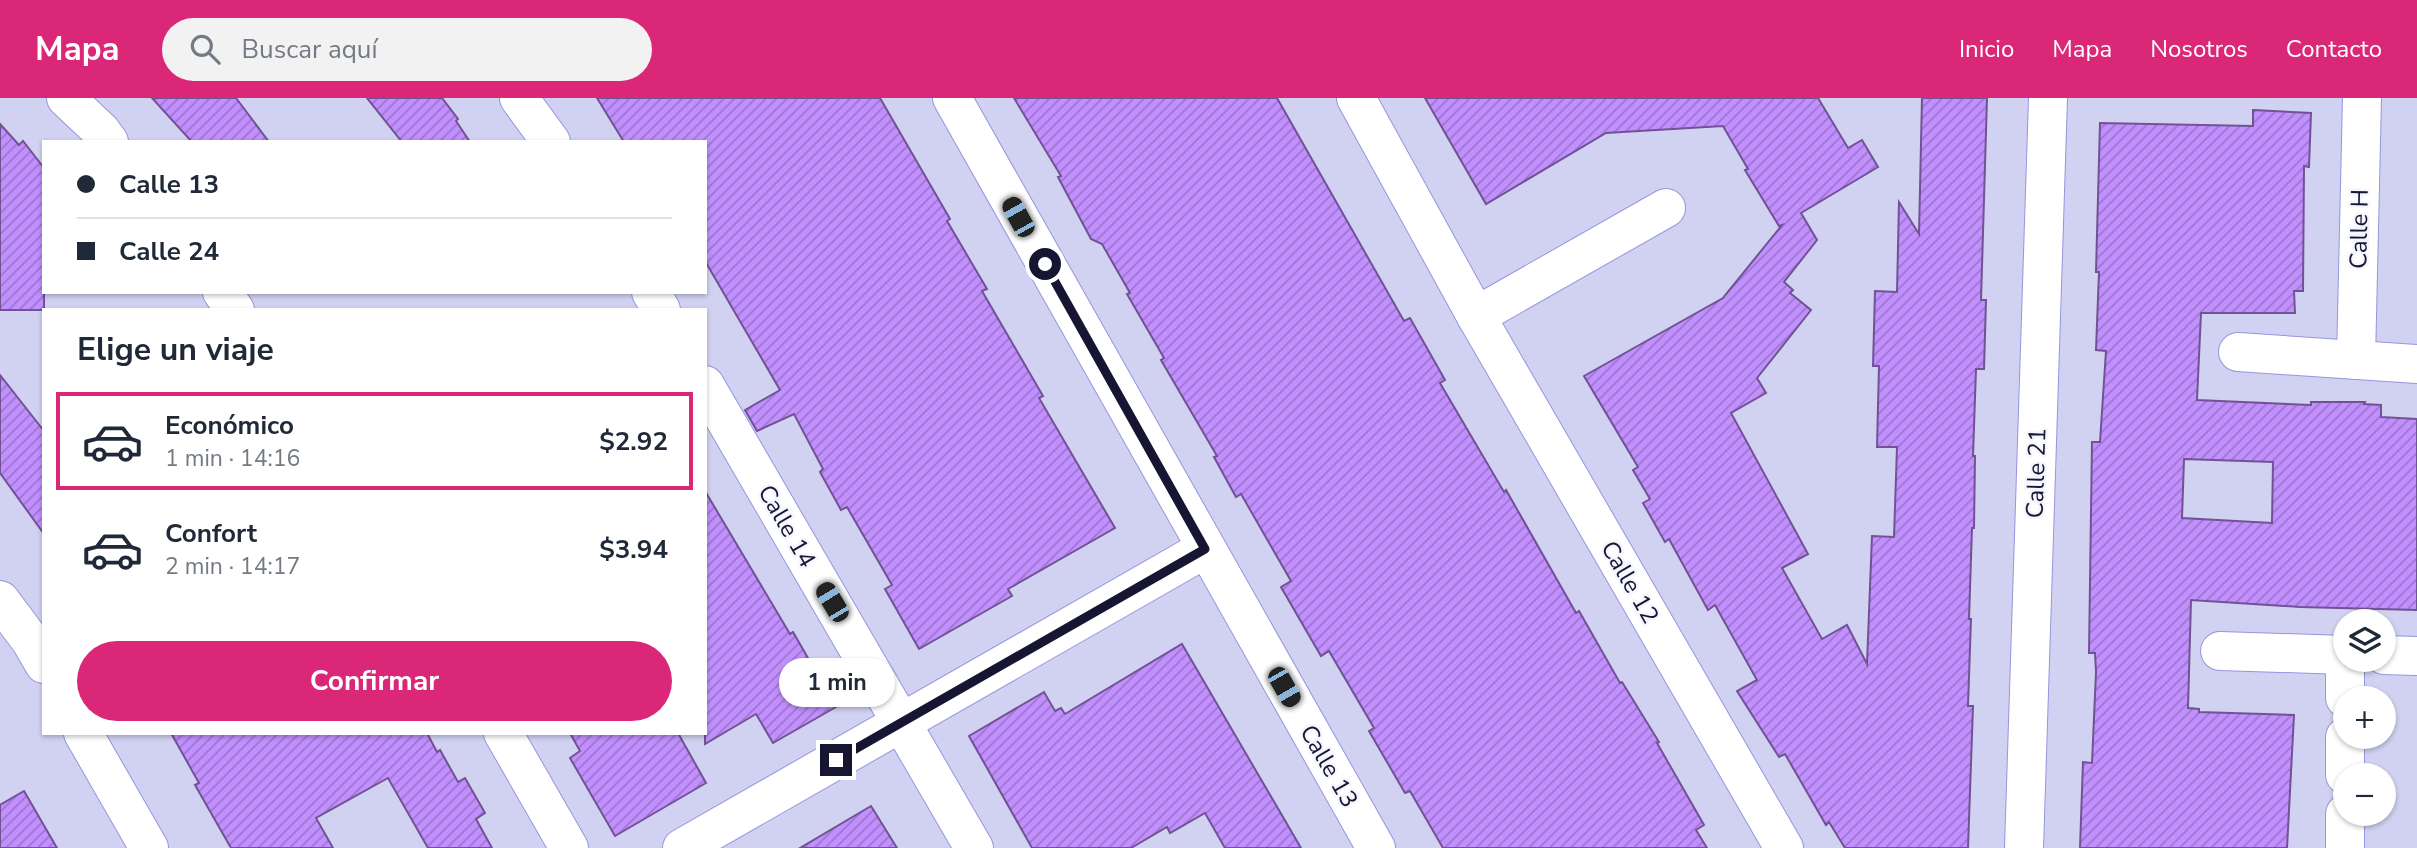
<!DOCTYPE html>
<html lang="es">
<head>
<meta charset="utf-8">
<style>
  :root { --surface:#fff; --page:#f2f2f3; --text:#1f2937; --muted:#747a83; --line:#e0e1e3; --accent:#db2777 }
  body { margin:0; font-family:"Nunito Sans",sans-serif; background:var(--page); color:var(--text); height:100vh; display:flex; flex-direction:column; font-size:26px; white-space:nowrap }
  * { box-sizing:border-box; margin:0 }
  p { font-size:23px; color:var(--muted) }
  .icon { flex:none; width:38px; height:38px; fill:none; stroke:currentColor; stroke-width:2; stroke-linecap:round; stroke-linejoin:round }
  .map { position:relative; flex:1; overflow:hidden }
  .side { position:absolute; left:42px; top:210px; width:665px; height:427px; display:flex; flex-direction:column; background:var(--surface); border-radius:0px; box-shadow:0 2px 5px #0004 }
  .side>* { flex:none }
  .hud { position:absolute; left:42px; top:42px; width:665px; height:154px; border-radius:0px; box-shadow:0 2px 5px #0004; display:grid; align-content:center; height:154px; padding:0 35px; background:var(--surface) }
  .controls { position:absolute; left:2333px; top:511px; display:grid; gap:14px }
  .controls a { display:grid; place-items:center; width:63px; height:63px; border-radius:50%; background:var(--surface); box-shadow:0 2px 5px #0004; font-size:35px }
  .end { position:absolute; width:32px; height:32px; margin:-16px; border:9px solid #171632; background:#fff; box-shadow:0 0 0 4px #fff }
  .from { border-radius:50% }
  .bubble { position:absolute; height:49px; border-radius:24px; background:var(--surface); box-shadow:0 2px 5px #0004; font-size:23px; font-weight:700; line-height:49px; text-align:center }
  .car { position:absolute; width:21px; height:42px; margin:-21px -10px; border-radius:9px; box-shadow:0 0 5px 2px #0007; background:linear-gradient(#222 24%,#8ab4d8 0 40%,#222 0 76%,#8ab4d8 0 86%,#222 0) }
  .hud b { display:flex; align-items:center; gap:24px; height:66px; font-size:26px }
  .hud b+b { border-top:2px solid var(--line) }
  .hud i { width:18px; height:18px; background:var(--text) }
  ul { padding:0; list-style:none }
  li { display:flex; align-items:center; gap:21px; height:98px; margin:0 14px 10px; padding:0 21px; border:4px solid transparent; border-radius:0px }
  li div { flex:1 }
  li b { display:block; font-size:26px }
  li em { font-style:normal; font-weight:700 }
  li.selected { border-color:var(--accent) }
  li>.icon { width:63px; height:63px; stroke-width:1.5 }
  h2 { padding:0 35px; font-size:32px; line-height:84px }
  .cta { display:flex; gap:14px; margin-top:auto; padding:14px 35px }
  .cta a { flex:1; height:80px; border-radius:42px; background:var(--accent); color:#fff; font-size:28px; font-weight:700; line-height:80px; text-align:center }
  header { display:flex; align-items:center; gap:42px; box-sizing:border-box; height:98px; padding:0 35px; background:var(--accent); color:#fff }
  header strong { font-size:33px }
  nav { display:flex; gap:38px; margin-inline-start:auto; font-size:24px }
  .search { width:490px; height:63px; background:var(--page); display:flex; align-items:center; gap:18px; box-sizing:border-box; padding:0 24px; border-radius:38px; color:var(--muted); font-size:26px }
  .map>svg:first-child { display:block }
</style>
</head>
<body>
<header>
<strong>Mapa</strong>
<div class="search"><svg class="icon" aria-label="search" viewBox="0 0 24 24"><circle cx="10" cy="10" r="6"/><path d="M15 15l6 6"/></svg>Buscar aquí</div>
<nav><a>Inicio</a><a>Mapa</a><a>Nosotros</a><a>Contacto</a></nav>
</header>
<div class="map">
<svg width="2417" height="750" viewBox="0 0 2417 750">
  <defs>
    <pattern id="building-hatch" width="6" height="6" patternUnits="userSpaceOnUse" patternTransform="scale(1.75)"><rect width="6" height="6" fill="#c290fe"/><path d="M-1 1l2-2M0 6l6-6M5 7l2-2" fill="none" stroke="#9d75ce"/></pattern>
  </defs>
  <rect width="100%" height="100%" fill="#d1d2f1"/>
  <g fill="url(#building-hatch)" stroke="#705295" stroke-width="2" fill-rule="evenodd">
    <path d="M152 0H236L269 44H192Z"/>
    <path d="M367 0H442L458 21 456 23 470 44H402Z"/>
    <path d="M597 0H880L950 121 947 123 987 191 982 193 1043 298 1039 300 1115 430 1008 491 1012 498 919 551 885 491 892 487 847 409 841 412 820 374 823 371 794 316 757 333 745 312 780 292 705 163V44H624Z"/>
    <path d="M1014 0H1277L1404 223 1410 220 1445 282 1440 285 1504 394 1506 392 1576 515 1579 513 1620 585 1622 584 1659 644 1657 645 1704 727 1696 732 1707 750H1443L1410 693 1405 695 1369 633 1374 630 1329 553 1321 558 1281 489 1291 483 1241 396 1236 399 1214 359 1217 358 1161 262 1164 260 1127 196 1130 195 1102 146 1091 141 1058 79 1061 78Z"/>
    <path d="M1425 0H1818L1848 50 1862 42 1878 69 1801 115 1817 142 1784 184 1793 192 1790 195 1811 212 1757 280 1766 295 1731 315 1808 456 1782 470 1822 541 1847 527 1867 566 1872 438 1894 439 1897 349H1877L1879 268H1873L1875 193 1897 194 1899 104 1919 136 1922 0H1987L1981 202H1986L1984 271H1976L1973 358H1975L1974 430H1972L1969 521H1971L1968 608H1973L1968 750H1845L1829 724 1826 727 1785 656 1779 659 1737 593 1757 582 1715 507 1708 512 1669 441 1665 444 1643 405 1650 401 1633 372 1638 369 1584 278 1723 200 1782 127 1779 128 1745 72 1748 71 1723 28 1606 35 1486 106Z"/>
    <path d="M2253 12 2311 15 2309 69 2304 68 2303 193H2294L2295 215H2201L2197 302 2311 307V304H2365L2364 306 2381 307V319L2417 321V512L2300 509 2191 502 2188 610 2199 611V614L2294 617 2287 750H2080L2083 664 2092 665 2096 574 2095 555H2089L2092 344H2100L2106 253 2096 252 2099 174H2096L2100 25 2253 28ZM2184 361 2273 364 2272 425 2182 420Z"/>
    <path d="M0 26 19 47 23 43 44 70V212H0Z"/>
    <path d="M0 277 44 333V436L0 375Z"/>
    <path d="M705 393 790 536 793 534 836 609 773 645 756 616 705 646Z"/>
    <path d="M1182 546 1301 750H1225L1205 715 1170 735 1167 729 1131 750H1032L969 638 1044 594 1055 613 1061 610 1065 616Z"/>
    <path d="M171 635H427L437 654 440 652 458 684 465 680 485 715 476 721 492 750H428L388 680 316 720 333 750H231L195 687 199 685Z"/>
    <path d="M570 635H678L706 685 615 738 570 660 580 653Z"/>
    <path d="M24 693 57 750H0V707Z"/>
    <path d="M871 708 897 750H800Z"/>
  </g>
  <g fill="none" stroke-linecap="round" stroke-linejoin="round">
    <defs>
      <g id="minor">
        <path d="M66 0 101 33 109 44"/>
        <path d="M519 0 551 44"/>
        <path d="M952 0 1376 750"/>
        <path d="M1356 0 1476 218 1784 750"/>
        <path d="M222 194 235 212"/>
        <path d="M651 194 661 212"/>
        <path d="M1476 218 1666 110"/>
        <path d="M2238 254 2417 266"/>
        <path d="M2356 262 2362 0"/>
        <path d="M705 287 974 750"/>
        <path d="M0 502 30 542 44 566"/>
        <path d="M2220 553 2345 557"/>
        <path d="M2384 557 2417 558"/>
        <path d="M2345 562V600"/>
        <path d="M83 635 149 750"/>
        <path d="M503 635 569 750"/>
        <path d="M2345 639V677"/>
        <path d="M2345 716V750"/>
        <path d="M682 750 1205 451"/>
        <path d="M2024 750 2048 0"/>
      </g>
    </defs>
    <use href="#minor" stroke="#9695df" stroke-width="40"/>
    <use href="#minor" stroke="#fff" stroke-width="38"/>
  </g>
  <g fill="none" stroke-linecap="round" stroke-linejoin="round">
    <path stroke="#171632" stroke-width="9" d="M836 662 1205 451 1045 166"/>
  </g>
  <g text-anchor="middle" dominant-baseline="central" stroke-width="5" stroke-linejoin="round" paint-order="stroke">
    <g font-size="24" fill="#171632" stroke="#f5f6fe">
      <text transform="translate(2359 131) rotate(-89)">Calle H</text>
      <text transform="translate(2036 375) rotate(-88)">Calle 21</text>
      <text transform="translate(787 428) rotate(60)">Calle 14</text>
      <text transform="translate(1630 484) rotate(60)">Calle 12</text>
      <text transform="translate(1329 668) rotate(60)">Calle 13</text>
    </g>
  </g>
</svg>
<div class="controls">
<a><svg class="icon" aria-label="layers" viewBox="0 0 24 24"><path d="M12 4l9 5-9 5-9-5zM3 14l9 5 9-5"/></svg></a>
<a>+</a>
<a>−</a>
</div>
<i class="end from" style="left:1045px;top:166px"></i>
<i class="end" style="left:836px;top:662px"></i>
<div class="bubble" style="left:779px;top:560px;width:116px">1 min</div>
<i class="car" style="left:1018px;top:119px;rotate:331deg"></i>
<i class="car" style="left:832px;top:504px;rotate:329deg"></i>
<i class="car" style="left:1284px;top:589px;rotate:150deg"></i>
<div class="hud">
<b><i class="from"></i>Calle 13</b>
<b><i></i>Calle 24</b>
</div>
<section class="side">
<h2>Elige un viaje</h2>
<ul>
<li class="selected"><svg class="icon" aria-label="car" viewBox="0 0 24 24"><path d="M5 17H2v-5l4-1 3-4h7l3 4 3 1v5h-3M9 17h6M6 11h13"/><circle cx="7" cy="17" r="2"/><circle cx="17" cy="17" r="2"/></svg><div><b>Económico</b><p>1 min · 14:16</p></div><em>$2.92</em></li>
<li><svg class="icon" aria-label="car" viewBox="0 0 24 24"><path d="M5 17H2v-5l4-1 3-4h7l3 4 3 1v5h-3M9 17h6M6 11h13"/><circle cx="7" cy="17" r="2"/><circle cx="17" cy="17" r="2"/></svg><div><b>Confort</b><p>2 min · 14:17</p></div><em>$3.94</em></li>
</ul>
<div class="cta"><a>Confirmar</a></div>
</section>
</div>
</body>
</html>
